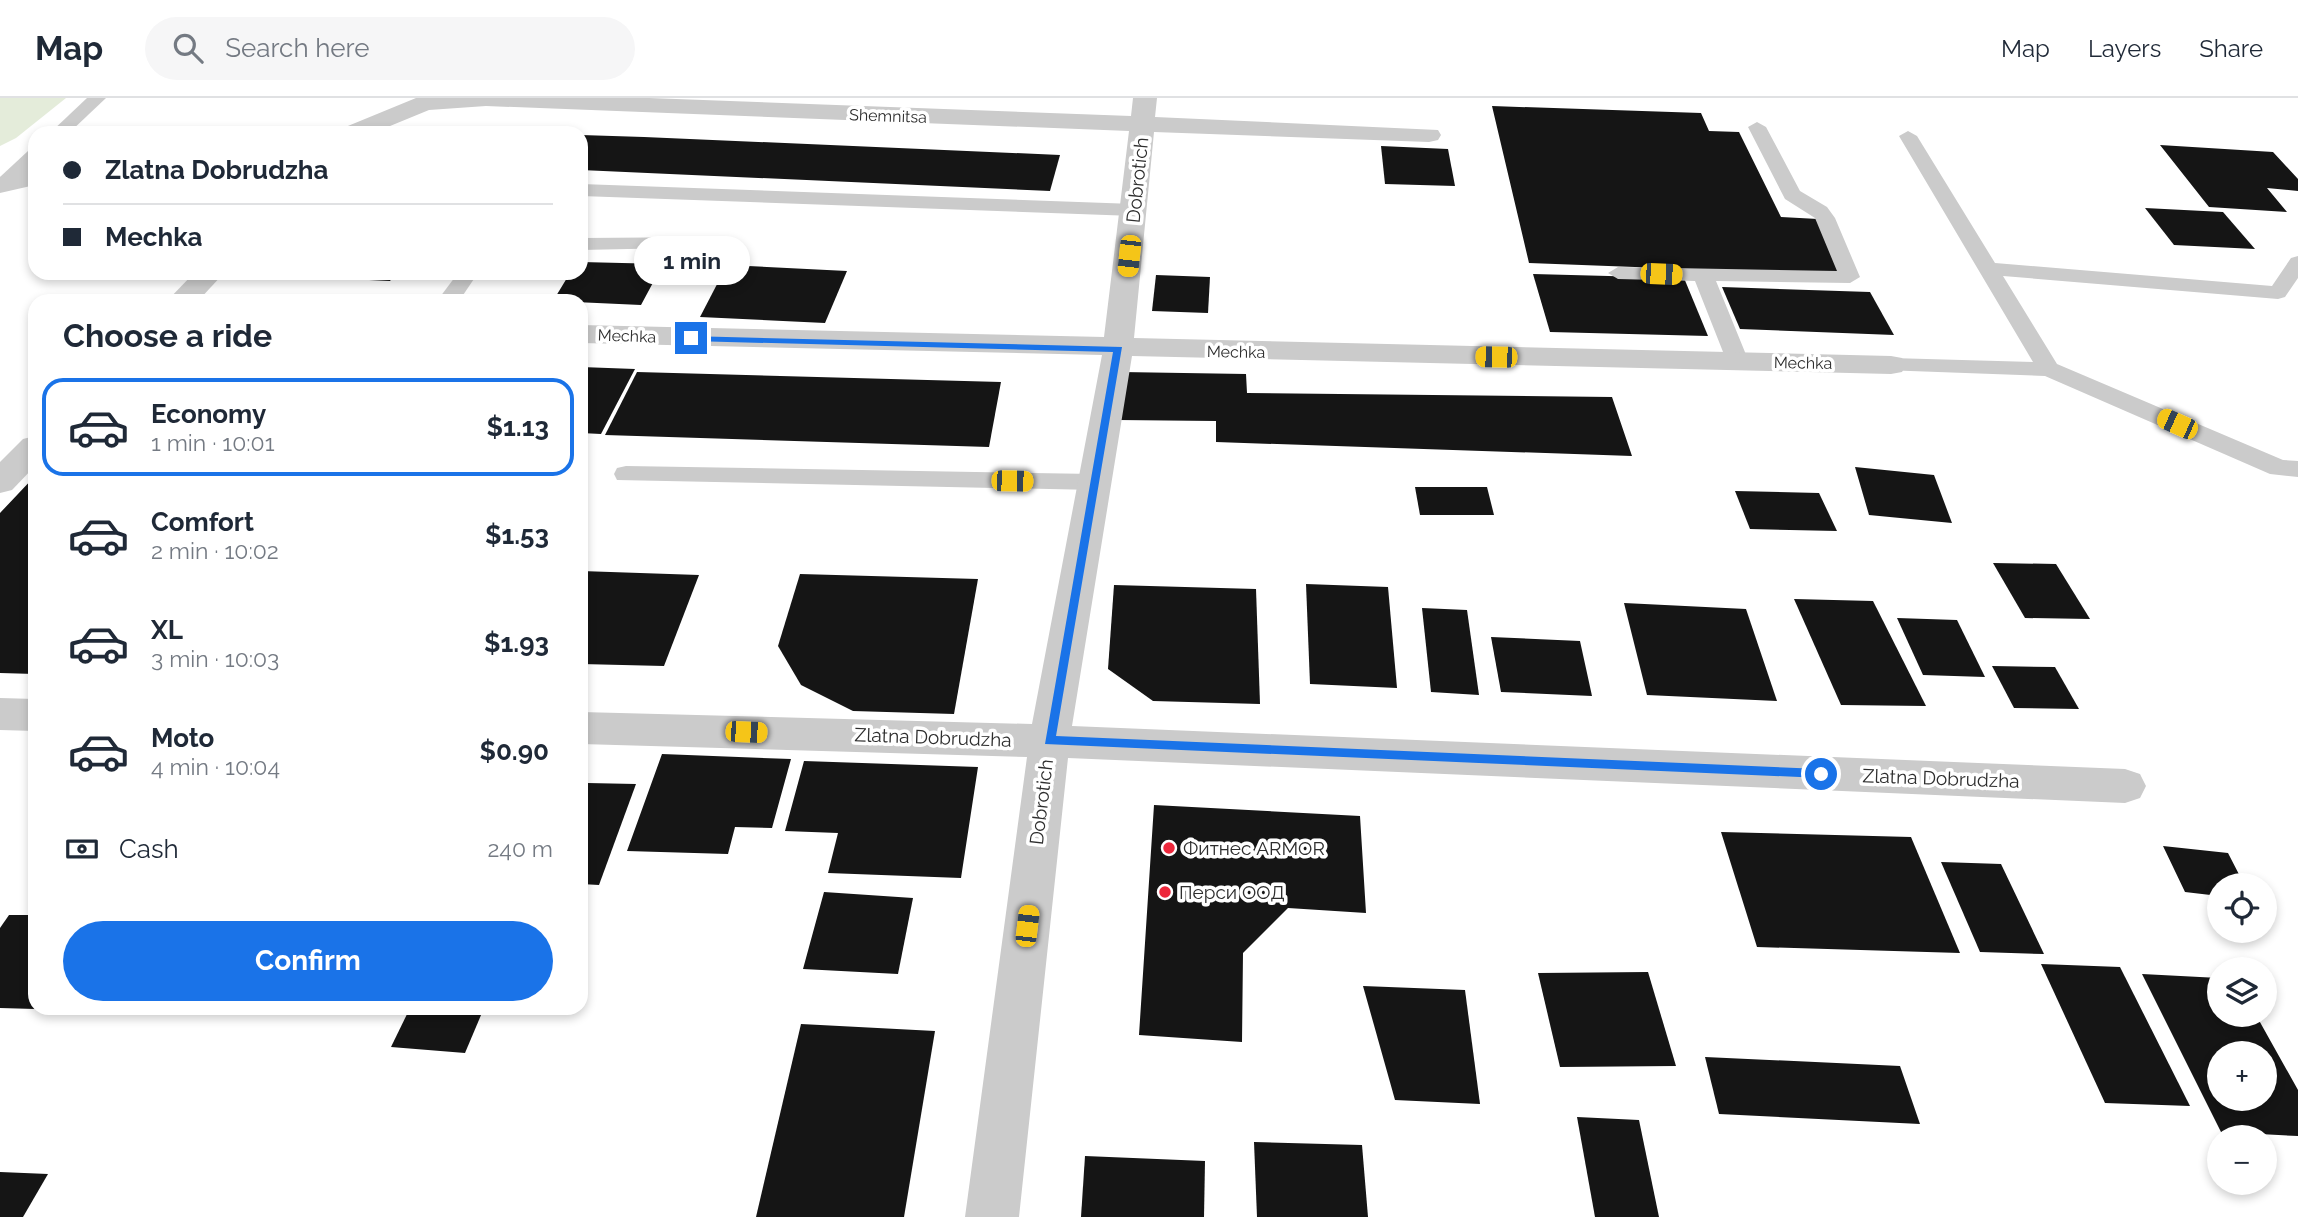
<!DOCTYPE html>
<html lang="en">
<head>
<meta charset="utf-8">
<style>
  :root { --surface:#fff; --page:#f6f6f7; --text:#1f2937; --muted:#747a83; --line:#e0e1e3; --accent:#1a73e8 }
  body { margin:0; font-family:Raleway,sans-serif; background:var(--page); color:var(--text); height:100vh; display:flex; flex-direction:column; font-size:26px; white-space:nowrap }
  * { box-sizing:border-box; margin:0 }
  p { font-size:23px; color:var(--muted) }
  .icon { flex:none; width:38px; height:38px; fill:none; stroke:currentColor; stroke-width:2; stroke-linecap:round; stroke-linejoin:round }
  .map { position:relative; flex:1; overflow:hidden }
  .details { position:absolute; left:28px; top:196px; width:560px; height:721px; display:flex; flex-direction:column; background:var(--surface); border-radius:21px; box-shadow:0 4px 10px #0003 }
  .details>* { flex:none }
  .hud { position:absolute; left:28px; top:28px; width:560px; height:154px; border-radius:21px; box-shadow:0 4px 10px #0003; display:grid; align-content:center; height:154px; padding:0 35px; background:var(--surface) }
  .buttons { position:absolute; left:2207px; top:775px; display:grid; gap:14px }
  .buttons a { display:grid; place-items:center; width:70px; height:70px; border-radius:50%; background:var(--surface); box-shadow:0 4px 10px #0003; font-size:35px }
  .end { position:absolute; width:32px; height:32px; margin:-16px; border:9px solid #1a73e8; background:#fff; box-shadow:0 0 0 4px #fff }
  .from { border-radius:50% }
  .bubble { position:absolute; height:49px; border-radius:24px; background:var(--surface); box-shadow:0 4px 10px #0003; font-size:23px; font-weight:700; line-height:49px; text-align:center }
  .car { position:absolute; width:21px; height:42px; margin:-21px -10px; border-radius:9px; box-shadow:0 0 5px 2px #0007; background:linear-gradient(#f5c518 24%,#345 0 40%,#f5c518 0 76%,#345 0 86%,#f5c518 0) }
  .hud b { display:flex; align-items:center; gap:24px; height:66px; font-size:26px }
  .hud b+b { border-top:2px solid var(--line) }
  .hud i { width:18px; height:18px; background:var(--text) }
  ul { padding:0; list-style:none }
  li { display:flex; align-items:center; gap:21px; height:98px; margin:0 14px 10px; padding:0 21px; border:4px solid transparent; border-radius:21px }
  li div { flex:1 }
  li b { display:block; font-size:26px }
  li em { font-style:normal; font-weight:700 }
  li.active { border-color:var(--accent) }
  li>.icon { width:63px; height:63px; stroke-width:1.5 }
  h2 { padding:0 35px; font-size:32px; line-height:84px }
  .pay { display:flex; align-items:center; gap:18px; height:77px; padding:0 35px; font-size:26px }
  .pay p { margin-inline-start:auto }
  .cta { display:flex; gap:14px; margin-top:auto; padding:14px 35px }
  .cta a { flex:1; height:80px; border-radius:42px; background:var(--accent); color:#fff; font-size:28px; font-weight:700; line-height:80px; text-align:center }
  header { display:flex; align-items:center; gap:42px; box-sizing:border-box; height:98px; padding:0 35px; background:var(--surface); border-bottom:2px solid var(--line) }
  header strong { font-size:33px }
  nav { display:flex; gap:38px; margin-inline-start:auto; font-size:24px }
  .search { width:490px; height:63px; background:var(--page); display:flex; align-items:center; gap:18px; box-sizing:border-box; padding:0 24px; border-radius:38px; color:var(--muted); font-size:26px }
  .map>svg:first-child { display:block }
</style>
</head>
<body>
<header>
<strong>Map</strong>
<div class="search"><svg class="icon" aria-label="search" viewBox="0 0 24 24"><circle cx="10" cy="10" r="6"/><path d="M15 15l6 6"/></svg>Search here</div>
<nav><a>Map</a><a>Layers</a><a>Share</a></nav>
</header>
<div class="map">
<svg width="2298" height="1119" viewBox="0 0 2298 1119">
  <rect width="100%" height="100%" fill="#fff"/>
  <path fill="#e4ecda" d="M0 0H66L16 40 0 48Z"/>
  <g fill="#151515" fill-rule="evenodd">
    <path d="M1492 8 1701 15 1709 33 1739 34 1781 119 1818 121 1847 177 1529 165Z"/>
    <path d="M581 37 644 39 1060 57 1050 93 581 72Z"/>
    <path d="M2160 47 2273 54 2298 81V93L2267 90 2287 114 2209 109Z"/>
    <path d="M1381 48 1448 51 1455 88 1385 86Z"/>
    <path d="M2145 110 2223 114 2255 151 2174 147Z"/>
    <path d="M581 164 663 166 641 207 553 203 570 175H581Z"/>
    <path d="M727 167 847 173 825 225 700 219Z"/>
    <path d="M309 175H396L390 183 306 179Z"/>
    <path d="M1533 176 1684 180 1708 238 1550 234Z"/>
    <path d="M1156 177 1210 179 1208 215 1152 213Z"/>
    <path d="M1722 189 1870 194 1894 237 1740 231Z"/>
    <path d="M581 269 635 271 601 336 581 335Z"/>
    <path d="M637 274 1001 284 989 349 605 337Z"/>
    <path d="M1121 274 1246 276 1247 295 1612 299 1632 358 1216 344V323L1118 322Z"/>
    <path d="M1855 369 1934 377 1952 425 1869 417Z"/>
    <path d="M35 378V495L31 499H35V576L0 575V415Z"/>
    <path d="M1415 389H1487L1494 417H1420Z"/>
    <path d="M1735 393 1819 395 1837 433 1750 431Z"/>
    <path d="M1993 465 2056 466 2090 521 2025 520Z"/>
    <path d="M581 473 699 477 664 568 581 566Z"/>
    <path d="M800 476 978 481 954 616 853 613 801 587 778 548Z"/>
    <path d="M1306 486 1388 489 1397 590 1310 586Z"/>
    <path d="M1114 487 1256 491 1260 606 1153 603 1108 571Z"/>
    <path d="M1794 501 1873 503 1926 608 1841 607Z"/>
    <path d="M1624 505 1746 511 1777 603 1647 597Z"/>
    <path d="M1422 510 1467 512 1479 597 1431 594Z"/>
    <path d="M1897 520 1957 522 1985 579 1923 577Z"/>
    <path d="M1491 539 1580 543 1592 598 1501 594Z"/>
    <path d="M1992 568 2055 569 2079 611 2014 610Z"/>
    <path d="M662 656 791 661 772 730 735 729 728 756 627 753Z"/>
    <path d="M804 663 978 669 961 780 828 775 838 735 785 733Z"/>
    <path d="M587 685 636 686 599 787 581 786V699Z"/>
    <path d="M1154 707 1360 718 1366 815 1288 810 1243 855 1242 944 1139 937Z"/>
    <path d="M1721 734 1911 739 1960 855 1757 849Z"/>
    <path d="M2163 748 2228 755 2245 788H2219V798L2185 794Z"/>
    <path d="M1941 764 2001 766 2044 856 1980 854Z"/>
    <path d="M824 794 913 800 898 876 803 871Z"/>
    <path d="M9 817H35V911L0 910V830Z"/>
    <path d="M2041 866 2120 869 2190 1008 2105 1005Z"/>
    <path d="M1648 874 1676 968 1560 969 1538 875Z"/>
    <path d="M2142 876 2219 880V917H2256L2298 992V1038L2221 1034ZM2219 956H2264V1001H2219Z"/>
    <path d="M1363 888 1465 892 1480 1006 1395 1002Z"/>
    <path d="M410 910H484L465 955 391 949Z"/>
    <path d="M801 926 935 933 904 1119H756Z"/>
    <path d="M1705 959 1900 968 1920 1026 1719 1016Z"/>
    <path d="M1577 1019 1639 1022 1659 1119H1595Z"/>
    <path d="M1254 1044 1362 1047 1368 1119H1257Z"/>
    <path d="M1085 1058 1205 1063 1204 1119H1081Z"/>
    <path d="M0 1074 48 1076 23 1119H0Z"/>
  </g>
  <g fill="none" stroke-linecap="round" stroke-linejoin="round">
    <g fill="#cbcbcb" fill-rule="evenodd">
      <path d="M87 0H106L69 35H50Z"/>
      <path d="M1757 24 1766 29 1800 93 1827 109 1835 120 1860 179 1850 185 1716 183 1749 264 1738 271 1727 264 1695 183 1618 181 1608 175 1618 169 1837 173 1815 120 1785 101 1748 29Z"/>
      <path d="M1908 33 1917 38 1995 165 2272 188 2291 160 2298 158V180L2285 199 2278 201 2003 178 2057 266 2283 362 2298 363V379L2270 376 2045 278 1883 272 1880 267 1891 260 2033 264 1899 38Z"/>
      <path d="M35 51V67L12 89H0V79L28 53Z"/>
      <path d="M581 86 1134 106 1144 112 1134 118 581 98Z"/>
      <path d="M715 139 722 141 725 145 722 149 581 152V140Z"/>
      <path d="M458 175H478L459 203H437Z"/>
      <path d="M626 368 1095 376 1104 378 1107 384 1104 390 1095 392 617 382 614 376 617 370Z"/>
    </g>
    <g fill="#cbcbcb" fill-rule="evenodd">
      <path d="M416 0H649L1131 18 1133 0H1157L1155 19 1438 32 1441 37 1438 42 1429 44 1154 34 1134 240 1891 258 1902 260 1906 267 1902 274 1891 276 1132 258 1072 628 2125 671 2140 676 2146 688 2140 700 2125 705 1068 660 1019 1119H965L1027 659 581 646V614L1032 626 1102 257 581 245V227L1104 239 1129 33 486 8 429 12 373 35H340L343 30Z"/>
      <path d="M35 71V87L0 95V79Z"/>
      <path d="M194 175H224L198 203H167Z"/>
      <path d="M35 338V368L12 392 0 395V364L23 341Z"/>
      <path d="M0 600 35 601V633L0 632Z"/>
    </g>
  </g>
  <path fill="#1a73e8" d="M688 238 1122 249 1056 638 1821 671 1828 676 1821 680 1045 646 1113 254 691 243Z"/>
  <g fill="#ed273b" stroke="#fff" stroke-width="2.5">
    <circle cx="1169" cy="750" r="7"/>
    <circle cx="1165" cy="794" r="7"/>
  </g>
  <g text-anchor="middle" dominant-baseline="central" stroke-width="7" stroke-linejoin="round" paint-order="stroke">
    <g font-size="16" fill="#2e2e2e" stroke="#fff">
      <text transform="translate(888 18) rotate(2)">Shemnitsa</text>
      <text transform="translate(627 238) rotate(2)">Mechka</text>
      <text transform="translate(1236 254) rotate(1)">Mechka</text>
      <text transform="translate(1803 265) rotate(1)">Mechka</text>
    </g>
    <g font-size="19" fill="#2e2e2e" stroke="#fff">
      <text transform="translate(1137 82) rotate(-84)">Dobrotich</text>
      <text transform="translate(933 639) rotate(2)">Zlatna Dobrudzha</text>
      <text transform="translate(1941 680) rotate(2)">Zlatna Dobrudzha</text>
      <text transform="translate(1041 704) rotate(-83)">Dobrotich</text>
    </g>
    <g font-size="19" fill="#2e2e2e" stroke="#fff" text-anchor="start">
      <text x="1183" y="750">Фитнес ARMOR</text>
      <text x="1179" y="794">Перси ООД</text>
    </g>
  </g>
</svg>
<div class="buttons">
<a><svg class="icon" aria-label="locate" viewBox="0 0 24 24"><circle cx="12" cy="12" r="6"/><path d="M12 2v4M12 18v4M2 12h4M18 12h4"/></svg></a>
<a><svg class="icon" aria-label="layers" viewBox="0 0 24 24"><path d="M12 4l9 5-9 5-9-5zM3 14l9 5 9-5"/></svg></a>
<a>+</a>
<a>−</a>
</div>
<i class="end from" style="left:1821px;top:676px"></i>
<i class="end" style="left:691px;top:240px"></i>
<div class="bubble" style="left:634px;top:138px;width:116px">1 min</div>
<i class="car" style="left:1129px;top:158px;rotate:186deg"></i>
<i class="car" style="left:1661px;top:176px;rotate:92deg"></i>
<i class="car" style="left:1496px;top:259px;rotate:271deg"></i>
<i class="car" style="left:2177px;top:326px;rotate:294deg"></i>
<i class="car" style="left:1012px;top:383px;rotate:91deg"></i>
<i class="car" style="left:746px;top:634px;rotate:92deg"></i>
<i class="car" style="left:1027px;top:828px;rotate:7deg"></i>
<div class="hud">
<b><i class="from"></i>Zlatna Dobrudzha</b>
<b><i></i>Mechka</b>
</div>
<section class="details">
<h2>Choose a ride</h2>
<ul>
<li class="active"><svg class="icon" aria-label="car" viewBox="0 0 24 24"><path d="M5 17H2v-5l4-1 3-4h7l3 4 3 1v5h-3M9 17h6M6 11h13"/><circle cx="7" cy="17" r="2"/><circle cx="17" cy="17" r="2"/></svg><div><b>Economy</b><p>1 min · 10:01</p></div><em>$1.13</em></li>
<li><svg class="icon" aria-label="car" viewBox="0 0 24 24"><path d="M5 17H2v-5l4-1 3-4h7l3 4 3 1v5h-3M9 17h6M6 11h13"/><circle cx="7" cy="17" r="2"/><circle cx="17" cy="17" r="2"/></svg><div><b>Comfort</b><p>2 min · 10:02</p></div><em>$1.53</em></li>
<li><svg class="icon" aria-label="car" viewBox="0 0 24 24"><path d="M5 17H2v-5l4-1 3-4h7l3 4 3 1v5h-3M9 17h6M6 11h13"/><circle cx="7" cy="17" r="2"/><circle cx="17" cy="17" r="2"/></svg><div><b>XL</b><p>3 min · 10:03</p></div><em>$1.93</em></li>
<li><svg class="icon" aria-label="car" viewBox="0 0 24 24"><path d="M5 17H2v-5l4-1 3-4h7l3 4 3 1v5h-3M9 17h6M6 11h13"/><circle cx="7" cy="17" r="2"/><circle cx="17" cy="17" r="2"/></svg><div><b>Moto</b><p>4 min · 10:04</p></div><em>$0.90</em></li>
</ul>
<div class="pay"><svg class="icon" aria-label="cash" viewBox="0 0 24 24"><path d="M3 7h18v10H3z"/><circle cx="12" cy="12" r="2"/></svg>Cash<p>240 m</p></div>
<div class="cta"><a>Confirm</a></div>
</section>
</div>
</body>
</html>
